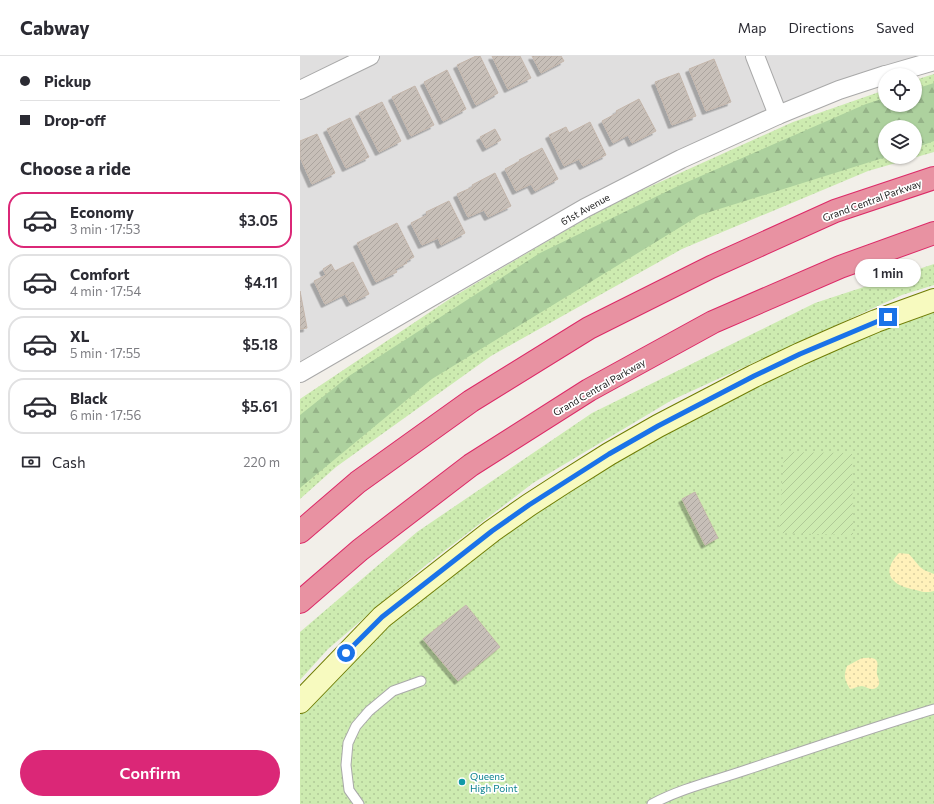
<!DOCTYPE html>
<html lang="en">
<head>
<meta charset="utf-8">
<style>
  :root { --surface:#fff; --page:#f2f2f3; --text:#2b2b33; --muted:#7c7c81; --line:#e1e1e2; --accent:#db2777 }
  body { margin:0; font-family:Commissioner,sans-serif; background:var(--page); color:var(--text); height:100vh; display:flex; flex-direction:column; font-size:15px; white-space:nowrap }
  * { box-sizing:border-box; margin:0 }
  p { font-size:13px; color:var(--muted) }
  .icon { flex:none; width:22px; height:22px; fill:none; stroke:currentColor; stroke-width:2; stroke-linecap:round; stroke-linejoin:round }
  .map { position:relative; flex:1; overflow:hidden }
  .sheet { display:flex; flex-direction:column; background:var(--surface); width:300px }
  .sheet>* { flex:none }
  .top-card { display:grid; align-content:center; height:88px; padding:0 20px; background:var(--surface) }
  .tools { position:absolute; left:578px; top:12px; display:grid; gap:8px }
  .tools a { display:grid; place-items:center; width:44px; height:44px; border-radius:50%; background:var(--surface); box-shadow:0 1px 3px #0004; font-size:20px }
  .end { position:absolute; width:18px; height:18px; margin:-9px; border:5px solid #1a73e8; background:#fff; box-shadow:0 0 0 2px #fff }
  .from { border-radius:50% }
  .bubble { position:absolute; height:28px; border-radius:14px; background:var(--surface); box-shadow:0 1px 3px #0004; font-size:13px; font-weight:600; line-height:28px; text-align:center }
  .top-card b { display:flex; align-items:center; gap:14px; height:38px; font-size:15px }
  .top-card b+b { border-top:1px solid var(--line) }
  .top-card i { width:10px; height:10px; background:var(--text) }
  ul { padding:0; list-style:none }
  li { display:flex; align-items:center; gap:12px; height:56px; margin:0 8px 6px; padding:0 12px; border:2px solid var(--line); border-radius:16px }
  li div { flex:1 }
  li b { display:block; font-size:15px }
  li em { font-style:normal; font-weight:600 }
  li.selected { border-color:var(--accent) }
  li>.icon { width:36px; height:36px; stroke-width:1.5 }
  h2 { padding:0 20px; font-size:18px; line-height:48px }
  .pay { display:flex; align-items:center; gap:10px; height:44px; padding:0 20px; font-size:15px }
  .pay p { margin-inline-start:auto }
  .cta { display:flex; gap:8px; margin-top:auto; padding:8px 20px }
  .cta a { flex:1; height:46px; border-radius:24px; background:var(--accent); color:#fff; font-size:16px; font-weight:600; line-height:46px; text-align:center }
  header { display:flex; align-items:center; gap:24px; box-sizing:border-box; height:56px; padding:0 20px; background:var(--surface); border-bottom:1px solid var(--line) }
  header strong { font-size:19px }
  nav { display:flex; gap:22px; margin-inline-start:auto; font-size:14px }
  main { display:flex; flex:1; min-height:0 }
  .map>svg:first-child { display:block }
</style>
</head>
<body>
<header>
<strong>Cabway</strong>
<nav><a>Map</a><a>Directions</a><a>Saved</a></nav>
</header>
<main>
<section class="sheet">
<div class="top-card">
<b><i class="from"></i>Pickup</b>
<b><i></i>Drop-off</b>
</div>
<h2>Choose a ride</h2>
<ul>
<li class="selected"><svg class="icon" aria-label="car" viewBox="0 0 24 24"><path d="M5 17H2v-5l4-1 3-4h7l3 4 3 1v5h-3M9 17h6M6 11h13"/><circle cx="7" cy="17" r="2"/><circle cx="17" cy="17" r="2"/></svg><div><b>Economy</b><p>3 min · 17:53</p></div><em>$3.05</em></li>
<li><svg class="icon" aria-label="car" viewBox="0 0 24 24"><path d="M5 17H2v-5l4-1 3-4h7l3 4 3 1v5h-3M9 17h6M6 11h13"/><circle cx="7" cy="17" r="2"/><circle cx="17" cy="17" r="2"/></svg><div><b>Comfort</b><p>4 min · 17:54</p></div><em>$4.11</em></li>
<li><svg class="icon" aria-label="car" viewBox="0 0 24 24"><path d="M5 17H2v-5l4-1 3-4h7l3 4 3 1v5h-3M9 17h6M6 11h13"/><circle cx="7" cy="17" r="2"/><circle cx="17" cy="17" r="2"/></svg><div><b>XL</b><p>5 min · 17:55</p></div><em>$5.18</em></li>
<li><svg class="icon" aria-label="car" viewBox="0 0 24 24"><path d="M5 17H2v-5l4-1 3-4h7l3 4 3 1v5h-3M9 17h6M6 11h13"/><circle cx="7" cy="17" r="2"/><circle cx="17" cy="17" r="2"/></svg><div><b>Black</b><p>6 min · 17:56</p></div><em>$5.61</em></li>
</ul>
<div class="pay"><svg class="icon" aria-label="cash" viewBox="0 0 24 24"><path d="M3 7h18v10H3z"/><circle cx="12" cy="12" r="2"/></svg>Cash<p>220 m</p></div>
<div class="cta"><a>Confirm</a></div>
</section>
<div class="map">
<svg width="634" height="748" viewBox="0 0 634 748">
  <defs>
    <pattern id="grass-dots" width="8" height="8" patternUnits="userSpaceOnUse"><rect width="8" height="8" fill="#cdebb0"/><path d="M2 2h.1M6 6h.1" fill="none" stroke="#b0c997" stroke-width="1.8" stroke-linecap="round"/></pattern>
    <pattern id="forest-firs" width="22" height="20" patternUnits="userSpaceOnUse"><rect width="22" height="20" fill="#add19e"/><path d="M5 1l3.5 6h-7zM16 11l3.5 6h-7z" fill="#95b388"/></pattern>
    <pattern id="sand-dots" width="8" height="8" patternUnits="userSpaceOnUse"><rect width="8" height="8" fill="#fff1ba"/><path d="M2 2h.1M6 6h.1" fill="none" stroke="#dacea0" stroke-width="1.8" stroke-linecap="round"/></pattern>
    <pattern id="garden-furrows" width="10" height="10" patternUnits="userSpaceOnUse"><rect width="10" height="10" fill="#cdebb0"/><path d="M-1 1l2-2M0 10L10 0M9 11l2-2" fill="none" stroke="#b0c997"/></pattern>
    <pattern id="building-hatch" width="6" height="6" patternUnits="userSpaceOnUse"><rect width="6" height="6" fill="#c7bfb8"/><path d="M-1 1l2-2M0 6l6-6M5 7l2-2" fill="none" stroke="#aba49e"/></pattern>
    <filter id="shadow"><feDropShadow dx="-3.5" dy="3.5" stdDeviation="0" flood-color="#0004"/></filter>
  </defs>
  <rect width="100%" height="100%" fill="#f2efe9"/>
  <path fill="#e0dfdf" d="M0 0H634L381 103 0 322Z"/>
  <g fill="url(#grass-dots)" fill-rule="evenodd">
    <path d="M634 18V96L568 115 382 193 191 300 36 411 0 443V343L151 242 307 150 493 66 585 34V49H615V24ZM585 71H615V101H585Z"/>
    <path d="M634 208V229L602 239 372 344 233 427 126 509 28 593 0 624V576L117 476 292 357 515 247Z"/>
    <path d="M634 244V748H0V646L82 561 309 398Z"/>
  </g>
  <path fill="url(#forest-firs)" d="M634 27V85L615 92V71H585V101H586L400 159 132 323 0 432V359L49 320 240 197 378 130 566 48 585 42V49H615V33Z"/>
  <g fill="url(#sand-dots)">
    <path d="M599 497 609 498 620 511 624 514 634 518V535C627 537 622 536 616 534 593 530 579 518 599 497Z"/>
    <path d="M562 602C566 602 571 601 575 603 580 607 576 613 577 618 578 623 582 628 576 632 571 635 567 631 562 630 557 630 554 633 550 633 545 624 543 621 547 610Z"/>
  </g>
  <path fill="url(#garden-furrows)" d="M484 396 552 397 553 479 479 477Z"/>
  <g fill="url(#building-hatch)" stroke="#c4b6ab" filter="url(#shadow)">
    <path d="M176 0H180L198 37 176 49 157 9Z"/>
    <path d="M192 0H220L231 22 208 33Z"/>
    <path d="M232 0H261L264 5 241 17Z"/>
    <path d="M414 3 431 46 406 55 389 13Z"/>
    <path d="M147 14 166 53 143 65 124 26Z"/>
    <path d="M379 17 396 60 372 69 355 26Z"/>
    <path d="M115 30 134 69 111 80 92 41Z"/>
    <path d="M339 43 356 75 332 87 328 79 313 87 302 65 317 57 316 55Z"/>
    <path d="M82 46 101 85 79 96 59 57Z"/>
    <path d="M50 62 69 101 46 112 27 73Z"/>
    <path d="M290 66 306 99 283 110 279 103 264 110 249 79 266 71 269 77Z"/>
    <path d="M195 73 201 84 186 92 180 81Z"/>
    <path d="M17 78 35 117 12 128 0 101V85Z"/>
    <path d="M242 92 258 123 235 135 231 128 216 135 205 113 220 105 219 104Z"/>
    <path d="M195 117 211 150 188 161 184 154 168 161 157 138 173 131 172 129Z"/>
    <path d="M149 145 165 177 141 189 138 182 122 189 111 167 127 159 126 156Z"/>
    <path d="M97 167 114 201 106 205 107 207 95 213 97 216 76 226 57 187Z"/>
    <path d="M53 206 69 238 50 247 45 238 25 248 14 225 26 219 23 213 31 208 35 215Z"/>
    <path d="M0 235 7 272 0 273Z"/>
    <path d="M395 436 418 482 405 489 382 443Z"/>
    <path d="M166 549 200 591 158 625 123 583Z"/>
  </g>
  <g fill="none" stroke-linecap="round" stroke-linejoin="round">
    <defs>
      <g id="lane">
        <path d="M59 748 49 734 46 709 48 687 56 670 69 655 93 635 121 625"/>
        <path d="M352 748C382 732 414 725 446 714 509 693 571 672 634 653"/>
      </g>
      <g id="street">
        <path d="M455 0 478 59"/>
        <path d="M586 19 634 5"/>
        <path d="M0 34 70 0"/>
        <path d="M0 317 285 152 381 103 478 59 539 34 585 19"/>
      </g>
      <path id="secondary" d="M0 646 82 561 192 475 229 449 263 427 309 398 358 370 454 320 500 298 543 279 576 265 634 244"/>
      <g id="highway">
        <path d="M0 476 58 426 171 345 289 272 411 211 535 155 634 122"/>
        <path d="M0 546 60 494 171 409 289 334 413 266 540 211 634 177"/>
      </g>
    </defs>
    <use href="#lane" stroke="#a9a9a9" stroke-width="11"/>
    <use href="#street" stroke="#a9a9a9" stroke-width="20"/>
    <use href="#secondary" stroke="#707d05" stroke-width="24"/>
    <use href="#highway" stroke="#dc2a67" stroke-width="24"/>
    <use href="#lane" stroke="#fff" stroke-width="9"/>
    <use href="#street" stroke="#fff" stroke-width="18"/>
    <use href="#secondary" stroke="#f7fabf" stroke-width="22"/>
    <use href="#highway" stroke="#e892a2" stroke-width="22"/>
  </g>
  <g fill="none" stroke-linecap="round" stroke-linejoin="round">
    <path stroke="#1a73e8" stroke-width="5" d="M46 597 82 561 192 475 229 449 309 398 358 370 454 320 500 298 588 261"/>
  </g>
  <circle fill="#0f9aa8" stroke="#fff" stroke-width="1.5" cx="162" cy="726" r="4"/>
  <g text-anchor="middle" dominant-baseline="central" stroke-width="3.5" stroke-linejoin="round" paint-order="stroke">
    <g font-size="10" fill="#222" stroke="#fff">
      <text transform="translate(572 144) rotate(-20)">Grand Central Parkway</text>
      <text transform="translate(285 153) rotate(-29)">61st Avenue</text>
      <text transform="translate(299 331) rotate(-30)">Grand Central Parkway</text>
    </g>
    <g font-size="10" fill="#0d838f" stroke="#fff" text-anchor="start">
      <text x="170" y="720">Queens<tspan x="170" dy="12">High Point</tspan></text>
    </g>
  </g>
</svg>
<div class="tools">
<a><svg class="icon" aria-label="locate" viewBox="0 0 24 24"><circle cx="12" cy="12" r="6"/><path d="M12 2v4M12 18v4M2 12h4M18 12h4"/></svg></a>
<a><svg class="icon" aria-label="layers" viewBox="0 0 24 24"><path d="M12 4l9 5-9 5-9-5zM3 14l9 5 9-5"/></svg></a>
</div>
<i class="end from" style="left:46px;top:597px"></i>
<i class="end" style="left:588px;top:261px"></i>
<div class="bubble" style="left:555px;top:203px;width:66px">1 min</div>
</div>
</main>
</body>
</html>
